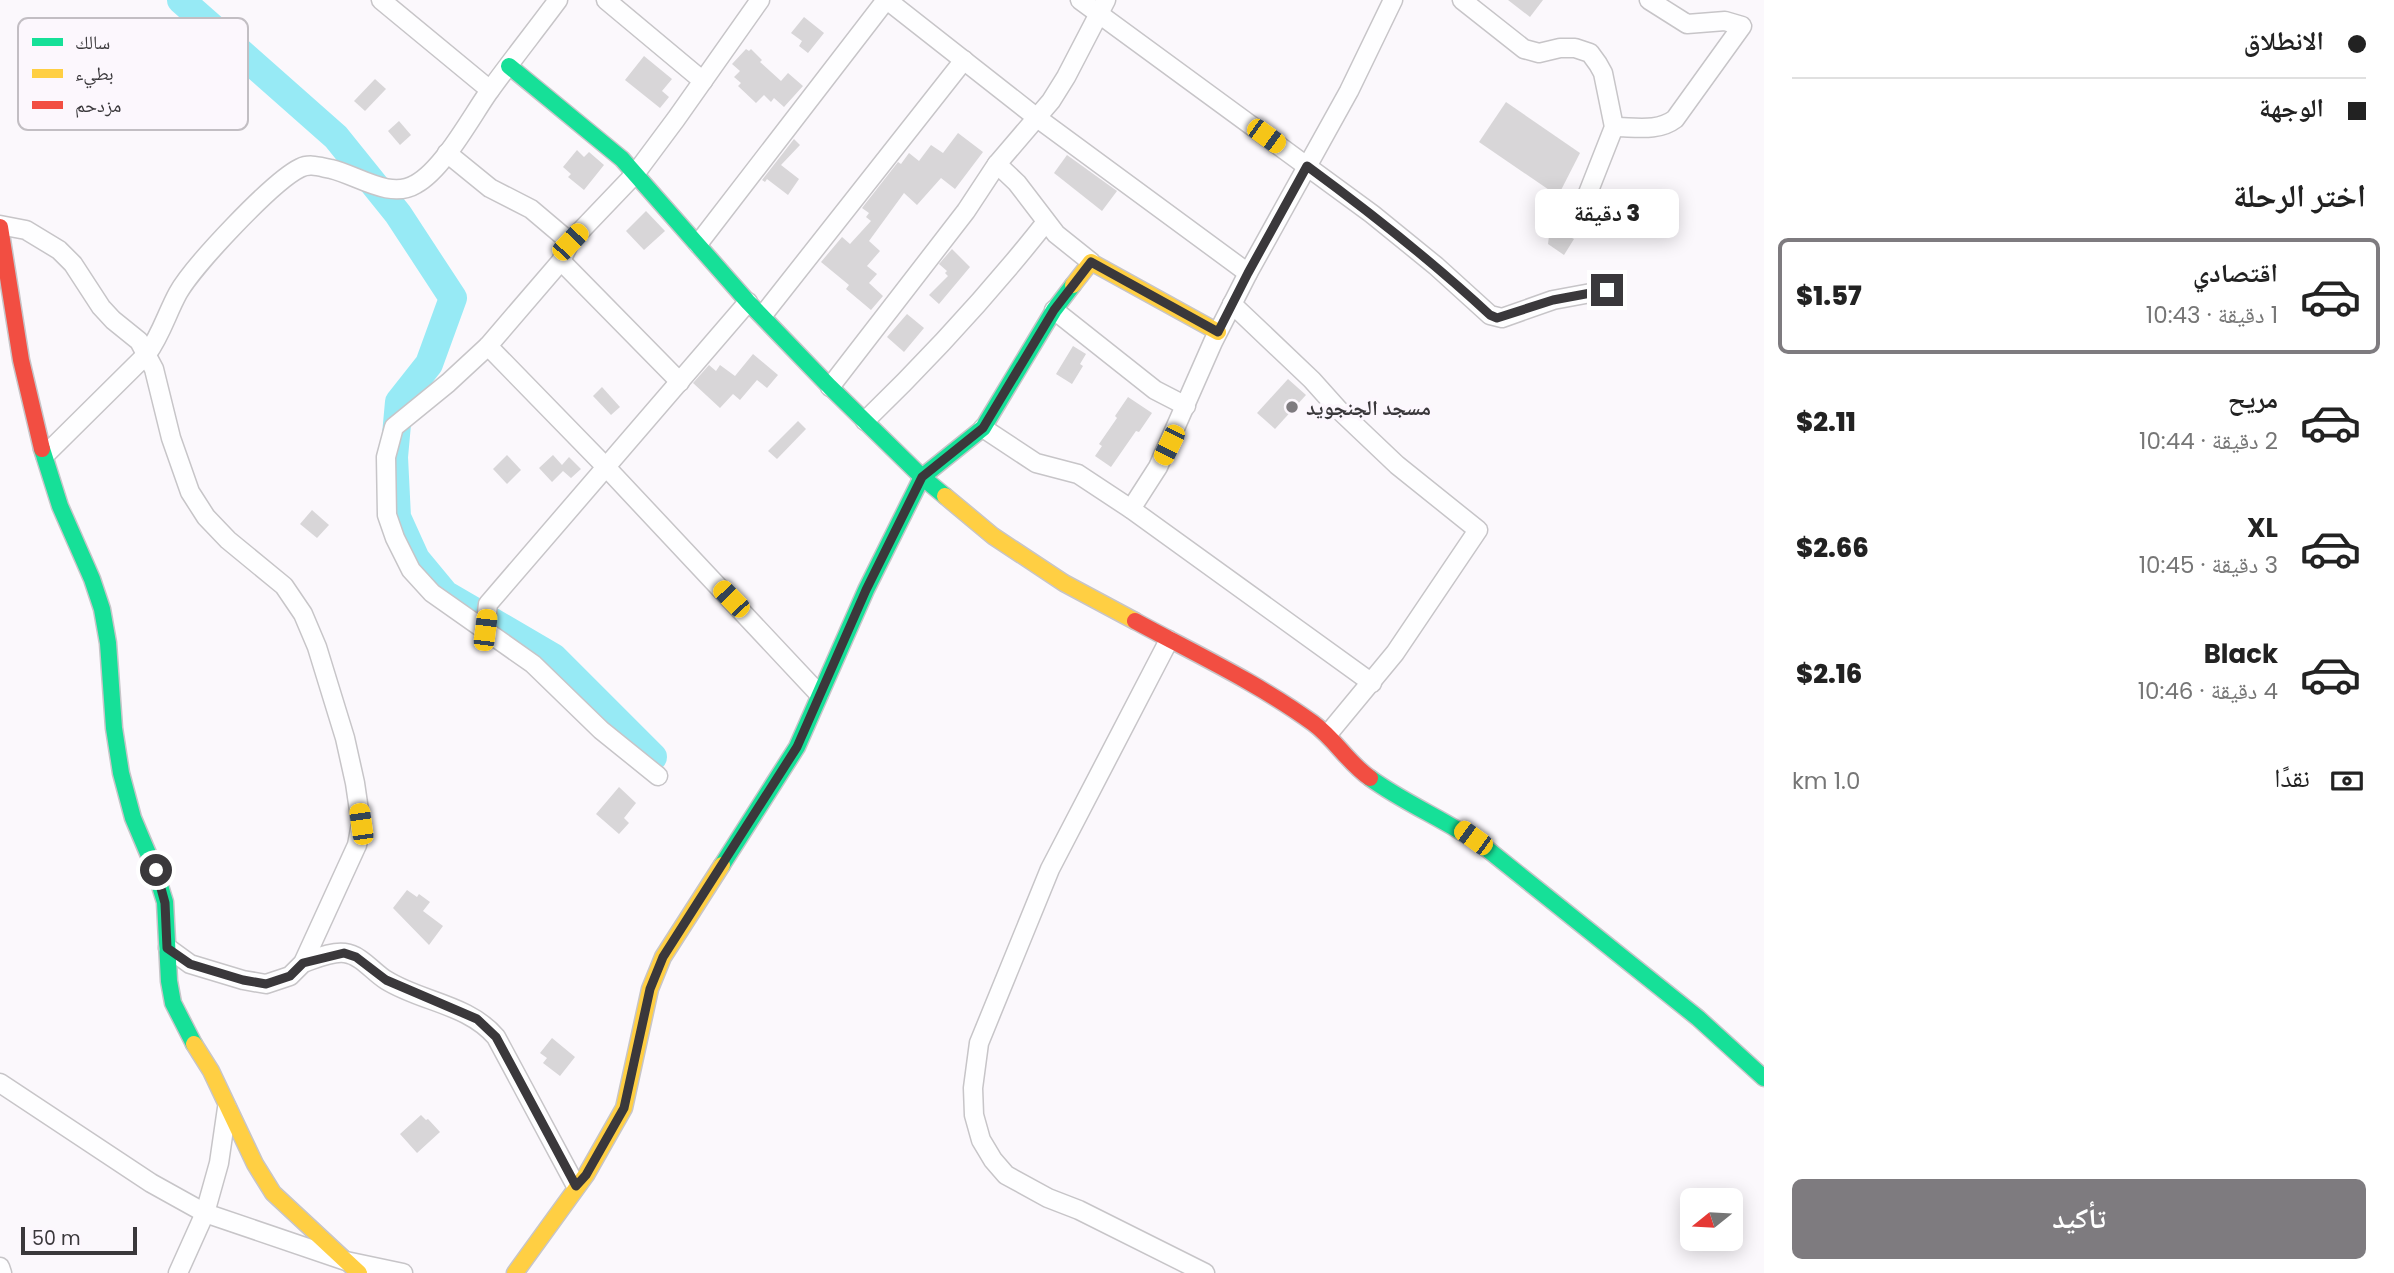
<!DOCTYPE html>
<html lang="ar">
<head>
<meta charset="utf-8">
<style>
  :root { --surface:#fff; --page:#f2f2f2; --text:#222; --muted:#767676; --line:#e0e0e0; --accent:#7e7b7f }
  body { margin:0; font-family:Poppins,"Noto Naskh Arabic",sans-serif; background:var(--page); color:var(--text); direction:rtl; height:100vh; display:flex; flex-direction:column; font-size:26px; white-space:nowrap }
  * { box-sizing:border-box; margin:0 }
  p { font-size:23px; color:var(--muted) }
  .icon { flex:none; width:38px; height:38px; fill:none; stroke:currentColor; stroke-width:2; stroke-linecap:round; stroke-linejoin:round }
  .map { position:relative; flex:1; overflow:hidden; direction:ltr }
  .details { display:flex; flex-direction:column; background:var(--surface); width:630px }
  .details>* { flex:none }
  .guide { display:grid; align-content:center; height:154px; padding:0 28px; background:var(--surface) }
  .needle { width:46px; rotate:252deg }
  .fabs { position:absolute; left:1680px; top:1188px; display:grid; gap:14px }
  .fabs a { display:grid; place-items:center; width:63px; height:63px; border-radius:10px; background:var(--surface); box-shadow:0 4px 18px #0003; font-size:35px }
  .scale { position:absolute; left:21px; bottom:18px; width:116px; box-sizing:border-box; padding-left:7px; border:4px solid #3a383b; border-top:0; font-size:19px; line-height:24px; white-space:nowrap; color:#3a383b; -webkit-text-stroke:5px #fcf7fd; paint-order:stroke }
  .end { position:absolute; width:32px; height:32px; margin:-16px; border:9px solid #3a383b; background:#fff; box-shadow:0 0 0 4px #fff }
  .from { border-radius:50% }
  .bubble { position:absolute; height:49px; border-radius:10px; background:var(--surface); box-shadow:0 4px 18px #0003; font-size:23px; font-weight:800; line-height:49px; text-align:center; direction:rtl }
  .car { position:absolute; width:21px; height:42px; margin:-21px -10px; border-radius:9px; box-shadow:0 0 5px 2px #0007; background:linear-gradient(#f5c518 24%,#345 0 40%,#f5c518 0 76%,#345 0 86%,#f5c518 0) }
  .guide b { display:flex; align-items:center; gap:24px; height:66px; font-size:26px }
  .guide b+b { border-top:2px solid var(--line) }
  .guide i { width:18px; height:18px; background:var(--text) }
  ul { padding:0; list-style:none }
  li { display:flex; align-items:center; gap:21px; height:116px; margin:0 14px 10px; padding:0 14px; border:4px solid transparent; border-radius:10px }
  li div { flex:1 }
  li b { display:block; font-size:26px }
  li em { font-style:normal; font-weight:800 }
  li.selected { border-color:var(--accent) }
  li>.icon { width:63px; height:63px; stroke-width:1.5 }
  h2 { padding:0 28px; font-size:32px; line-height:84px }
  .pay { display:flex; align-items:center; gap:18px; height:77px; padding:0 28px; font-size:26px }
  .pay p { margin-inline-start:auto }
  .cta { display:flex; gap:14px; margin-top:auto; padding:14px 28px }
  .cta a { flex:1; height:80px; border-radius:10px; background:var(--accent); color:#fff; font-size:28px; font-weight:800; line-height:80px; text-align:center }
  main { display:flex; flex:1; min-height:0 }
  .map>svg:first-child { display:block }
</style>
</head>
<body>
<main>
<section class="details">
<div class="guide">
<b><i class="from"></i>الانطلاق</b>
<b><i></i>الوجهة</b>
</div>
<h2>اختر الرحلة</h2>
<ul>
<li class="selected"><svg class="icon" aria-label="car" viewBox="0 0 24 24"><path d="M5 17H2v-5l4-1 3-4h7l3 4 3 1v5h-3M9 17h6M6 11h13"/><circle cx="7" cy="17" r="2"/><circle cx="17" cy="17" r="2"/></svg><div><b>اقتصادي</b><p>1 دقيقة · 10:43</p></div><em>$1.57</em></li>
<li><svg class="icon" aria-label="car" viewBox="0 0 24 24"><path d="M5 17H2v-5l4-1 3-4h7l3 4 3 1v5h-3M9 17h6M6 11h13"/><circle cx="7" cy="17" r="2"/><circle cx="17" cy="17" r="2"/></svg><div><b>مريح</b><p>2 دقيقة · 10:44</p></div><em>$2.11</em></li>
<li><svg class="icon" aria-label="car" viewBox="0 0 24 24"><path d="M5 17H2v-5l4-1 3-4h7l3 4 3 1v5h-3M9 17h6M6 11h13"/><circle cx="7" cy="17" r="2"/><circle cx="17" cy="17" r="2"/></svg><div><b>XL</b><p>3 دقيقة · 10:45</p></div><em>$2.66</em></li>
<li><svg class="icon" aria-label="car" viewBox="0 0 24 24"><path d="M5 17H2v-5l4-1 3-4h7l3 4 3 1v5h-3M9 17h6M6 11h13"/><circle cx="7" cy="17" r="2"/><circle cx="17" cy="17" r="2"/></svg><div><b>Black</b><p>4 دقيقة · 10:46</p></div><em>$2.16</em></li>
</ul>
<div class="pay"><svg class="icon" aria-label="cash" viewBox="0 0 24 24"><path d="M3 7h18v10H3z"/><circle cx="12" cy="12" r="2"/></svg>نقدًا<p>1.0 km</p></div>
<div class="cta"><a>تأكيد</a></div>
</section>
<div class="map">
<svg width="1764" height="1273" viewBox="0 0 1764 1273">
  <rect width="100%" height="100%" fill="#fbf8fc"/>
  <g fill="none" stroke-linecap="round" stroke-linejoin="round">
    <path stroke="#97eaf5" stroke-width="28" d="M181 0 336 137 398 214 453 298 429 364 399 402 394 457 397 517 416 559 445 594 553 657 653 757"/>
  </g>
  <g fill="#d8d6d8">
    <path d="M1508 0H1543L1530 17Z"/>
    <path d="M804 17 824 33 808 53 799 46 802 41 791 33Z"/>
    <path d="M746 49 749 51 751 49 762 60 760 62 781 81 788 73 803 86 784 107 774 98 771 102 764 95 756 103 738 86 741 83 734 77 740 71 732 64Z"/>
    <path d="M644 56 672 79 662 91 669 97 660 108 625 80Z"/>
    <path d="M375 79 386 89 365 111 354 101Z"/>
    <path d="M1506 102 1580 153 1558 196 1479 142Z"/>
    <path d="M399 121 411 135 400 145 388 131Z"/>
    <path d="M958 133 983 152 955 189 941 178 917 205 904 193 869 241 880 251 867 266 877 274 869 283 883 296 871 310 846 289 849 285 821 262 842 237 850 244 871 221 866 217 869 213 862 208 898 162 901 164 909 153 919 161 931 145 943 153Z"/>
    <path d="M794 139 800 145 781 165 799 179 788 195 767 179 765 182 762 180Z"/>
    <path d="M577 150 584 157 589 152 604 165 584 190 568 177 571 174 563 167Z"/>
    <path d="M1067 155 1117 191 1102 211 1054 173Z"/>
    <path d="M1563 204 1582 224 1570 237 1574 239 1564 255 1548 244 1549 236Z"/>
    <path d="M646 211 665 231 644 250 626 231Z"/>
    <path d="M952 249 970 267 939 304 929 295 948 276 945 273 947 271 939 264Z"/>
    <path d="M907 314 924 328 904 352 887 337Z"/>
    <path d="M1073 346 1086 354 1080 364 1083 366 1072 384 1056 374Z"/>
    <path d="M753 354 778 375 767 388 757 380 740 400 733 394 720 408 693 383 709 365 716 371 720 365 735 376Z"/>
    <path d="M1288 379 1306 395 1275 429 1257 413Z"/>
    <path d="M602 387 620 407 611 415 593 396Z"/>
    <path d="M1128 397 1152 413 1139 432 1136 431 1111 467 1095 456 1102 446 1099 444 1117 418 1115 416Z"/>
    <path d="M798 421 806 429 777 459 768 451Z"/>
    <path d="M507 455 521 470 507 484 493 469Z"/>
    <path d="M553 455 562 465 569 457 581 469 571 478 563 471 552 482 539 468Z"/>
    <path d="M312 510 329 525 317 538 300 524Z"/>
    <path d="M619 787 636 803 624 818 629 823 619 834 596 814Z"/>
    <path d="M407 890 417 897 419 894 430 902 423 911 443 926 429 945 393 908Z"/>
    <path d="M552 1038 575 1057 560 1076 543 1063 547 1058 540 1053Z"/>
    <path d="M421 1115 426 1120 428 1119 440 1132 417 1153 400 1134Z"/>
  </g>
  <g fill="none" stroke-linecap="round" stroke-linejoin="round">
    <defs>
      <g id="street">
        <path d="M381 0 490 90"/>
        <path d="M606 0 703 81"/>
        <path d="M887 0 1036 117 1248 273"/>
        <path d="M1080 0 1372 214 1436 266 1490 315 1502 318 1553 300 1607 290"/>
        <path d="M1462 0 1524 49 1539 53 1560 48H1575L1590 53 1598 64 1603 73 1614 127 1588 193"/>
        <path d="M1614 127C1635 127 1658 132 1675 119L1742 26 1725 21 1687 24 1649 0"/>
        <path d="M447 153 490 188 531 209 570 242"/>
        <path d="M997 164 1017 183 1056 234 1091 262"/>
        <path d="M0 225 26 230 59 250 73 264 101 307 113 320 139 341 154 369 171 438 190 492 206 517 228 540 284 586 303 614 317 647 345 738 355 783 361 824 357 845 303 963 290 976 266 984 243 980 190 964 168 948"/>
        <path d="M698 244 886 0"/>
        <path d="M561 261 680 382"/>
        <path d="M1232 304 1312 380 1338 409 1397 465 1478 530 1395 653 1328 734"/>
        <path d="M1054 310 1155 390 1186 406"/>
        <path d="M763 315 964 60"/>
        <path d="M488 346 606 467 819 694"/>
        <path d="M830 387 966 211 997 164 1051 101 1066 77 1106 0"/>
        <path d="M865 421C930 358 990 293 1046 222"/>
        <path d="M983 428 1036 463 1078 474 1131 509 1372 683"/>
        <path d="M45 455 147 354C161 335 167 313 178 293 193 266 273 181 300 168 310 163 320 167 331 169 357 175 390 200 416 184 443 169 470 119 488 93 511 61 535 31 558 0"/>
        <path d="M1131 509 1158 467 1213 342 1248 273 1349 91 1393 0"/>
        <path d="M485 630 488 604 748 302"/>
        <path d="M1169 640 1050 869 979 1043 973 1088 974 1115 981 1140 993 1160 1006 1175 1048 1198 1079 1210 1205 1273"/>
        <path d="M658 776 601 730 533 664 432 593 411 570 395 538 387 515 386 457 394 427 448 383 488 346 561 261 570 242 635 174 676 119 760 0"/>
        <path d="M303 963C315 959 332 951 345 953 361 955 373 972 386 980 421 1002 468 1004 496 1037L576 1186"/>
        <path d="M0 1083 151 1183 205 1213 346 1261 403 1273"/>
        <path d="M0 1267 2 1273"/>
        <path d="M178 1273 205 1213 219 1163 227 1108"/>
      </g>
      <g id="fast">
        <path d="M509 66 622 159 748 302 830 387 922 477 945 496"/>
        <path d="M42 449 60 506 92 579 102 609 108 643 114 728 121 773 133 818 155 870 165 902 169 981 173 1003 194 1044"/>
        <path d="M1370 778C1407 805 1449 821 1486 848L1698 1018 1764 1078"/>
        <path d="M722 865 797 747 866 590 922 477 983 428 1054 310 1073 285"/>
      </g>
      <g id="slow">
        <path d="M1073 285 1091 262 1218 332"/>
        <path d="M945 496 993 536 1064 583 1135 621"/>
        <path d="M194 1044 211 1071 255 1164 273 1193 359 1273"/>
        <path d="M515 1273 586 1175 624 1108 650 989 663 957 722 865"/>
      </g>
      <g id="jam">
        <path d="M0 227 21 360 42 449"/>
        <path d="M1135 621C1194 653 1258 683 1313 723 1335 739 1348 763 1370 778"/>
      </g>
    </defs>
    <use href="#street" stroke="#c7c5c8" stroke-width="21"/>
    <use href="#fast" stroke="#c7c5c8" stroke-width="19"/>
    <use href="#slow" stroke="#c7c5c8" stroke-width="19"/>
    <use href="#jam" stroke="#c7c5c8" stroke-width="19"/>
    <use href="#street" stroke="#fefeff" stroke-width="18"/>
    <use href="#fast" stroke="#16e098" stroke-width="16"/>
    <use href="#slow" stroke="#ffcf43" stroke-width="16"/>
    <use href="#jam" stroke="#f24e42" stroke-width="16"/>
  </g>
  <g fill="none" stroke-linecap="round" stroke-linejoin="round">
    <path stroke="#3a383b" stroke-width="9" d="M156 870 165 903 167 948 190 964 243 980 266 984 290 976 303 963 344 953 356 957 386 980 477 1019 496 1037 576 1186 586 1175 624 1108 650 989 663 957 797 747 866 590 922 477 983 428 1054 310 1091 262 1218 332 1248 273 1307 166C1371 213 1432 261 1490 315L1497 318 1553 300 1607 290"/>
  </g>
  <circle fill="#7e7b7f" stroke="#fcf7fd" stroke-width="2.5" cx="1292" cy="407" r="7"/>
  <g text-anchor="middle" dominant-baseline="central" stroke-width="7" stroke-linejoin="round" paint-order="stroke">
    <g font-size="21" font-weight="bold" fill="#3a383b" stroke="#fcf7fd" text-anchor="start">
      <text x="1306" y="407">مسجد الجنجويد</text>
    </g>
  </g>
  <rect x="18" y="18" width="230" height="112" rx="10" fill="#fcf7fd" stroke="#c2bec3" stroke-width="2"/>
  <rect x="32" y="38" width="31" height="8" fill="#16e098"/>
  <rect x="32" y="69" width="31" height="9" fill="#ffcf43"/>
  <rect x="32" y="101" width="31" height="8" fill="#f24e42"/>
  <g font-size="19" fill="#3a383b">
    <text x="75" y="49">سالك</text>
    <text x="75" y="80">بطيء</text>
    <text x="75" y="112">مزدحم</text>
  </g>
</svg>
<div class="fabs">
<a><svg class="needle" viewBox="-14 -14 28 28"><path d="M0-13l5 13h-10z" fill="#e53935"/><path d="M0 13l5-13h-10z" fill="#767676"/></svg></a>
</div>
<div class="scale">50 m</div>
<i class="end from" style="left:156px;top:870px"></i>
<i class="end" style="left:1607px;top:290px"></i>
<div class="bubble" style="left:1535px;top:189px;width:144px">3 دقيقة</div>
<i class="car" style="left:1266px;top:136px;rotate:126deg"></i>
<i class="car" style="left:570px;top:242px;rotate:43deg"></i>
<i class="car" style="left:1169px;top:445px;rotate:206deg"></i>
<i class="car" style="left:731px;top:599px;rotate:316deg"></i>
<i class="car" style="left:485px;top:630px;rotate:7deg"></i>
<i class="car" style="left:361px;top:824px;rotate:352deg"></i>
<i class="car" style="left:1473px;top:838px;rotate:306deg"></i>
</div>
</main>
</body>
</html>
